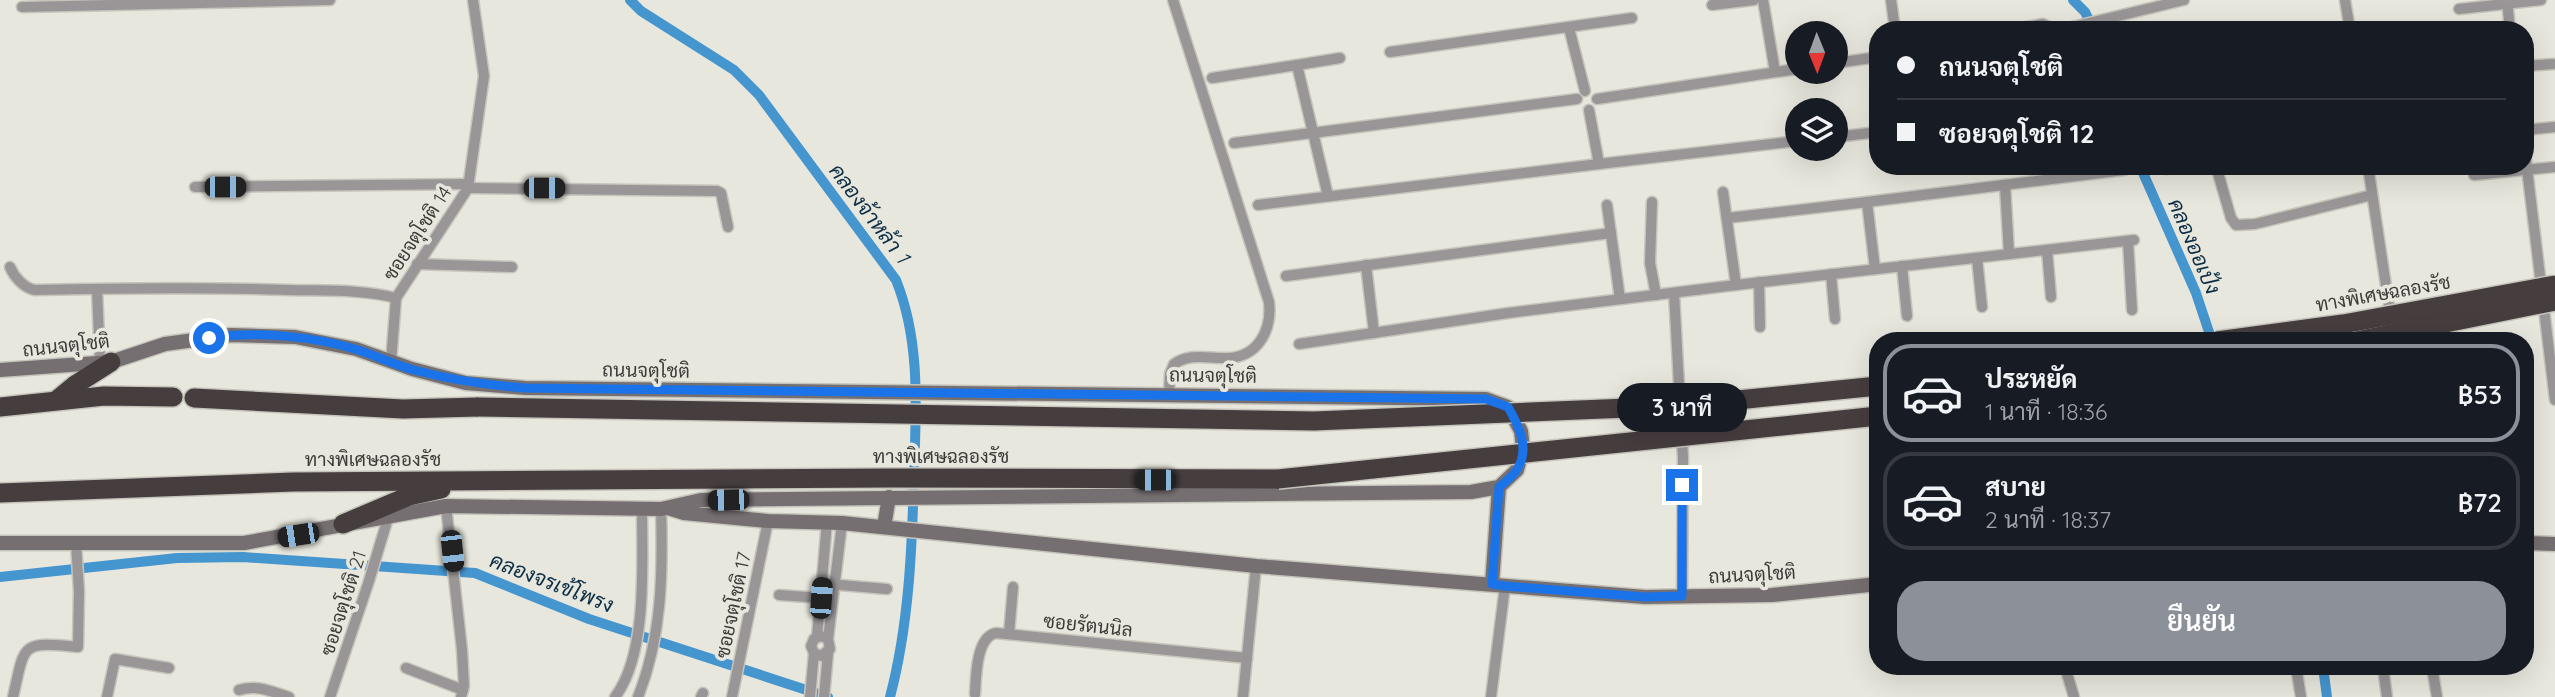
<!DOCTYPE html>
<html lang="th">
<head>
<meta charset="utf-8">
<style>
  :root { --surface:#171b24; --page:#20242c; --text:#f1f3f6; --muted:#9ea1a6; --line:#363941; --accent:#8c9099 }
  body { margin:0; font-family:Quicksand,Sarabun,sans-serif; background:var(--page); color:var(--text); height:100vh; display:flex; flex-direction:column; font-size:26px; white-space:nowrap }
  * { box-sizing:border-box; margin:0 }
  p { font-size:23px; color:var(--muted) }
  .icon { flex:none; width:38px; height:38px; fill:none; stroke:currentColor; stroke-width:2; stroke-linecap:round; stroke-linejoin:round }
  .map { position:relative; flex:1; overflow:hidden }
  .details { position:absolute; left:1869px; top:332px; width:665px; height:343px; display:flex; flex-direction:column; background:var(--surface); border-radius:28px; box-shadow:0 7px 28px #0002 }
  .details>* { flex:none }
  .guide { position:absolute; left:1869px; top:21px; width:665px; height:154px; border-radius:28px; box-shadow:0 7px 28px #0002; display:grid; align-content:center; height:154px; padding:0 28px; background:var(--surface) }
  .needle { width:46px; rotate:179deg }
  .controls { position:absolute; left:1785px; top:21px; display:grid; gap:14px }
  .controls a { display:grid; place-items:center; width:63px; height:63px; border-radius:50%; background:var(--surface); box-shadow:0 7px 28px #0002; font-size:35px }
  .end { position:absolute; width:32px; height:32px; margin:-16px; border:9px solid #1a73e8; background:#fff; box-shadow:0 0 0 4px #fff }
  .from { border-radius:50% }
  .bubble { position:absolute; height:49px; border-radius:24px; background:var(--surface); box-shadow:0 7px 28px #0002; font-size:23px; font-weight:600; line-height:49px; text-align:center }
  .car { position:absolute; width:21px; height:42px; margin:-21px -10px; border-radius:9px; box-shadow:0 0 5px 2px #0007; background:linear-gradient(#222 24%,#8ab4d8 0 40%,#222 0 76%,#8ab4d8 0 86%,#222 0) }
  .guide b { display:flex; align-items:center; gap:24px; height:66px; font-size:26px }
  .guide b+b { border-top:2px solid var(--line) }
  .guide i { width:18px; height:18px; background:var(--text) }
  ul { padding:12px 0 0; list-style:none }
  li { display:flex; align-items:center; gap:21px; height:98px; margin:0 14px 10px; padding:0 14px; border:4px solid var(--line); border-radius:28px }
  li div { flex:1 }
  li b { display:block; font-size:26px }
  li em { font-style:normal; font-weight:600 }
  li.on { border-color:var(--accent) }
  li>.icon { width:63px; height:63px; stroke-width:1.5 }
  .action { display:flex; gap:14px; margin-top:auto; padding:14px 28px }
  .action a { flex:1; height:80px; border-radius:28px; background:var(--accent); color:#fff; font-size:28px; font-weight:600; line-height:80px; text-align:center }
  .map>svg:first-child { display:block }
</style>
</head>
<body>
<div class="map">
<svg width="2555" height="697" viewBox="0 0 2555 697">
  <rect width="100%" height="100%" fill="#e8e7dd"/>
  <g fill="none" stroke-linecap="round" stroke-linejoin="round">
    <g stroke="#4595ce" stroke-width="10">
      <path d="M630 0 641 11 734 70 759 95 896 280C921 342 916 409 914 475 912 549 909 625 890 697"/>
      <path d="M2073 0 2085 12 2094 30"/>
      <path d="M2140 166 2196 293 2212 341"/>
      <path d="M0 577 177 558 243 557 475 573 589 619 828 697"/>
      <path d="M2323 667 2327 697"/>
    </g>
    <defs>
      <g id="street">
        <path d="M1763 0 1775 72"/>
        <path d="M1891 0 1895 30"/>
        <path d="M2345 0 2350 30"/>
        <path d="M2507 0 2510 30"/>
        <path d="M1712 5 1754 0"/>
        <path d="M22 7 330 0"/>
        <path d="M2459 9 2541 0"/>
        <path d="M1569 28 1585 91"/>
        <path d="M2010 30 2043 24 2055 30"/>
        <path d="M2060 30 2184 0"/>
        <path d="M1390 52 1632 18"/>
        <path d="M1836 63 1878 57"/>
        <path d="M2525 66 2553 64"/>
        <path d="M1212 78 1297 65"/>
        <path d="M1597 99 1797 69"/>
        <path d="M1589 110 1599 164 1797 141"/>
        <path d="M2525 130 2555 127"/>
        <path d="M1836 137 1878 132"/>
        <path d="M1234 143 1577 99"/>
        <path d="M2525 152 2555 400"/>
        <path d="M2216 166 2231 218 2236 225 2255 224 2372 195"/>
        <path d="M2368 166 2391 319"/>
        <path d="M2166 169 2175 166"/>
        <path d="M2474 175 2555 167"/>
        <path d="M2005 185 2009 254"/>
        <path d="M195 187 468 184"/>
        <path d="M468 188 717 191 721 193 728 227"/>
        <path d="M1328 196 1297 65 1340 58"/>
        <path d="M1652 202 1650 263 1656 295"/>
        <path d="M1867 202 2124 170"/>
        <path d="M1258 205 1599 164"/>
        <path d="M1607 205 1620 299"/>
        <path d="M1727 218 1867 202 1875 269"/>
        <path d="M2128 241 2132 310"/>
        <path d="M2047 250 2051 297"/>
        <path d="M1977 258 1982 307"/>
        <path d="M417 264 512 267"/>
        <path d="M1366 265 1374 333"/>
        <path d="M1902 266 1907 316"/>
        <path d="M10 267C14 277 24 288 35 290 120 288 204 287 288 290 324 291 361 289 396 298"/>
        <path d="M1831 274 1835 319"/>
        <path d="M1286 276 1611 233"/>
        <path d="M1759 282 1760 327"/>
        <path d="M1736 285 2134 240"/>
        <path d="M97 289 100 362"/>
        <path d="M1674 293 1683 458 1682 596"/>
        <path d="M1299 344 1508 313 1736 285 1723 192"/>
        <path d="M391 362 396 298 468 188 484 76 473 0"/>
        <path d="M1169 394 1170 374 1174 364C1191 352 1209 359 1229 358 1259 356 1272 329 1269 302L1173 0"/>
        <path d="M446 506 462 650 464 686 461 697"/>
        <path d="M828 584 887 589"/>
        <path d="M779 595 821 598"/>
        <path d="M1009 634 1013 587"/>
        <path d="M817 637 827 522"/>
        <path d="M828 639 821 636 814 639 811 646 814 653 821 656 830 649 828 639 842 523"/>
        <path d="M2065 667 2074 697"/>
        <path d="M2296 667 2301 697"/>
        <path d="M2383 667 2387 697"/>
        <path d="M2432 667 2437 697"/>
        <path d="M406 668 463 690"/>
        <path d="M239 690C257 684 272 692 289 697"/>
        <path d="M975 694C976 677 976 637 996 633L1247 658"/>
        <path d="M13 697C25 644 20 641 78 647L79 591 76 543"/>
        <path d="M107 697 115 659 169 668"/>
        <path d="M330 697 368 584 388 518"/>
        <path d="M615 697C648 654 642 562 642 509"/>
        <path d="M638 697C662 636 663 574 661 509"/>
        <path d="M701 697 703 693"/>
        <path d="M732 697 768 521"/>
        <path d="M810 697 814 653"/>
        <path d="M824 697 828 653"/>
        <path d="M1243 697 1256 566"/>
        <path d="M1491 697 1505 586"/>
      </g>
      <g id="secondary">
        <path d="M0 370 111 362 165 344 231 335 295 337 356 349 412 369 466 383 525 388 1486 399 1508 407 1521 431 1523 448 1517 470 1499 487 1471 492 701 500 661 509 446 506 244 543H0"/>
        <path d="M668 508 684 513 768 521 842 523 1256 566 1645 597 1772 595 1878 584"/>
        <path d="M884 527 889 497"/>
        <path d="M2525 543 2555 544"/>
        <path d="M1492 584 1499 487"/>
      </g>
      <g id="highway">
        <path d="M194 398 403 409 478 407"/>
        <path d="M58 399 75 385 111 362"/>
        <path d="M0 407 104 396 173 397"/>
        <path d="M0 493 293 482 889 478 1278 479"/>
        <path d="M343 524 409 496 441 489"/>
      </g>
    </defs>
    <use href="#street" stroke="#c6c5bc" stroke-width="13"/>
    <use href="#secondary" stroke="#c6c5bc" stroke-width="17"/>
    <use href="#highway" stroke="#c6c5bc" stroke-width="22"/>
    <use href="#street" stroke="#9a9697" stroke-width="10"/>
    <use href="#secondary" stroke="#766f71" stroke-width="14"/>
    <use href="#highway" stroke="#463d3f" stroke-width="19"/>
    <defs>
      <g id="highway-bridge">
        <path d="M2217 341 2343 324 2555 285"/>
        <path d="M2356 341 2555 301"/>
        <path d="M478 407 1314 421 1677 406 1878 386"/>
        <path d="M1278 479 1878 416"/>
      </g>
    </defs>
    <use href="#highway-bridge" stroke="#c6c5bc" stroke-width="22" stroke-linecap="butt"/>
    <use href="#highway-bridge" stroke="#463d3f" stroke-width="19"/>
  </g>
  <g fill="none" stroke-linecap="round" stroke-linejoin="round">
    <path stroke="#1a73e8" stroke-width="9" d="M209 338C255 331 314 336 358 350 377 356 395 365 414 370 451 380 487 385 525 388L1486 399 1508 407C1519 426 1531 450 1516 471 1512 477 1505 482 1499 487L1492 584 1505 586 1645 597 1682 596V485"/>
  </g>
  <g text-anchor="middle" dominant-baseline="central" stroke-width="7" stroke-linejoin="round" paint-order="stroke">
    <g font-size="19" fill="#3c3b38" stroke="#e8e7dd">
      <text transform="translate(417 233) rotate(-57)">ซอยจตุโชติ 14</text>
      <text transform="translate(2383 293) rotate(-10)">ทางพิเศษฉลองรัช</text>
      <text transform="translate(66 345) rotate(-6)">ถนนจตุโชติ</text>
      <text transform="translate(646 370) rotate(1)">ถนนจตุโชติ</text>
      <text transform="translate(1213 375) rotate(1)">ถนนจตุโชติ</text>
      <text x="941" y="456">ทางพิเศษฉลองรัช</text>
      <text x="373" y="459">ทางพิเศษฉลองรัช</text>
      <text transform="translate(1752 574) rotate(-3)">ถนนจตุโชติ</text>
      <text transform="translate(343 603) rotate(-72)">ซอยจตุโชติ 21</text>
      <text transform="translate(733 605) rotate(-78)">ซอยจตุโชติ 17</text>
      <text transform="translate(1088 625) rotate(6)">ซอยรัตนนิล</text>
    </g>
    <g font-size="21" font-style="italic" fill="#0c2e46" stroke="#e8e7dd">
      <text transform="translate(870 213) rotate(53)">คลองจ้าหล้า 1</text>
      <text transform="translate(2195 246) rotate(67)">คลองออเป้ง</text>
      <text transform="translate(552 582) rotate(21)">คลองจรเข้โพรง</text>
    </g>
  </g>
</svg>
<div class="controls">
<a><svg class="needle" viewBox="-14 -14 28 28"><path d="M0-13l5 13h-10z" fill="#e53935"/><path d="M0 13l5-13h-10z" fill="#9ea1a6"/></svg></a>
<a><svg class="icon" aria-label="layers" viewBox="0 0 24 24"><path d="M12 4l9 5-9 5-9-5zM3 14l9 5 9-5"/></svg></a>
</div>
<i class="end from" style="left:209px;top:338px"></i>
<i class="end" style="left:1682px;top:485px"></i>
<div class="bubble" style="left:1617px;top:383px;width:130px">3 นาที</div>
<i class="car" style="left:225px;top:187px;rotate:90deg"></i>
<i class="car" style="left:544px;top:188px;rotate:90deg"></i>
<i class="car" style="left:1155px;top:480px;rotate:270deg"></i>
<i class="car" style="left:728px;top:500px;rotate:269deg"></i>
<i class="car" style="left:298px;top:535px;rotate:261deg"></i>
<i class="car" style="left:452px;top:551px;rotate:174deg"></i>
<i class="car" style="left:821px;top:598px;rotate:4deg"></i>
<div class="guide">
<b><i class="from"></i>ถนนจตุโชติ</b>
<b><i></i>ซอยจตุโชติ 12</b>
</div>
<section class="details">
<ul>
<li class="on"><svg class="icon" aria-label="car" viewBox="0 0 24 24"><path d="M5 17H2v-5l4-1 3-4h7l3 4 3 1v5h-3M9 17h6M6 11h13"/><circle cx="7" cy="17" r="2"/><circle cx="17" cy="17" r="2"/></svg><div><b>ประหยัด</b><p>1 นาที · 18:36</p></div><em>฿53</em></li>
<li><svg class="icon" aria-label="car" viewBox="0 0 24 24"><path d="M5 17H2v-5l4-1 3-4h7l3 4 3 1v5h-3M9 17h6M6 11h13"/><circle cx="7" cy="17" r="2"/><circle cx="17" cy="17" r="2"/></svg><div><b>สบาย</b><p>2 นาที · 18:37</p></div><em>฿72</em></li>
</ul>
<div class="action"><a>ยืนยัน</a></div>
</section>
</div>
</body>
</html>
